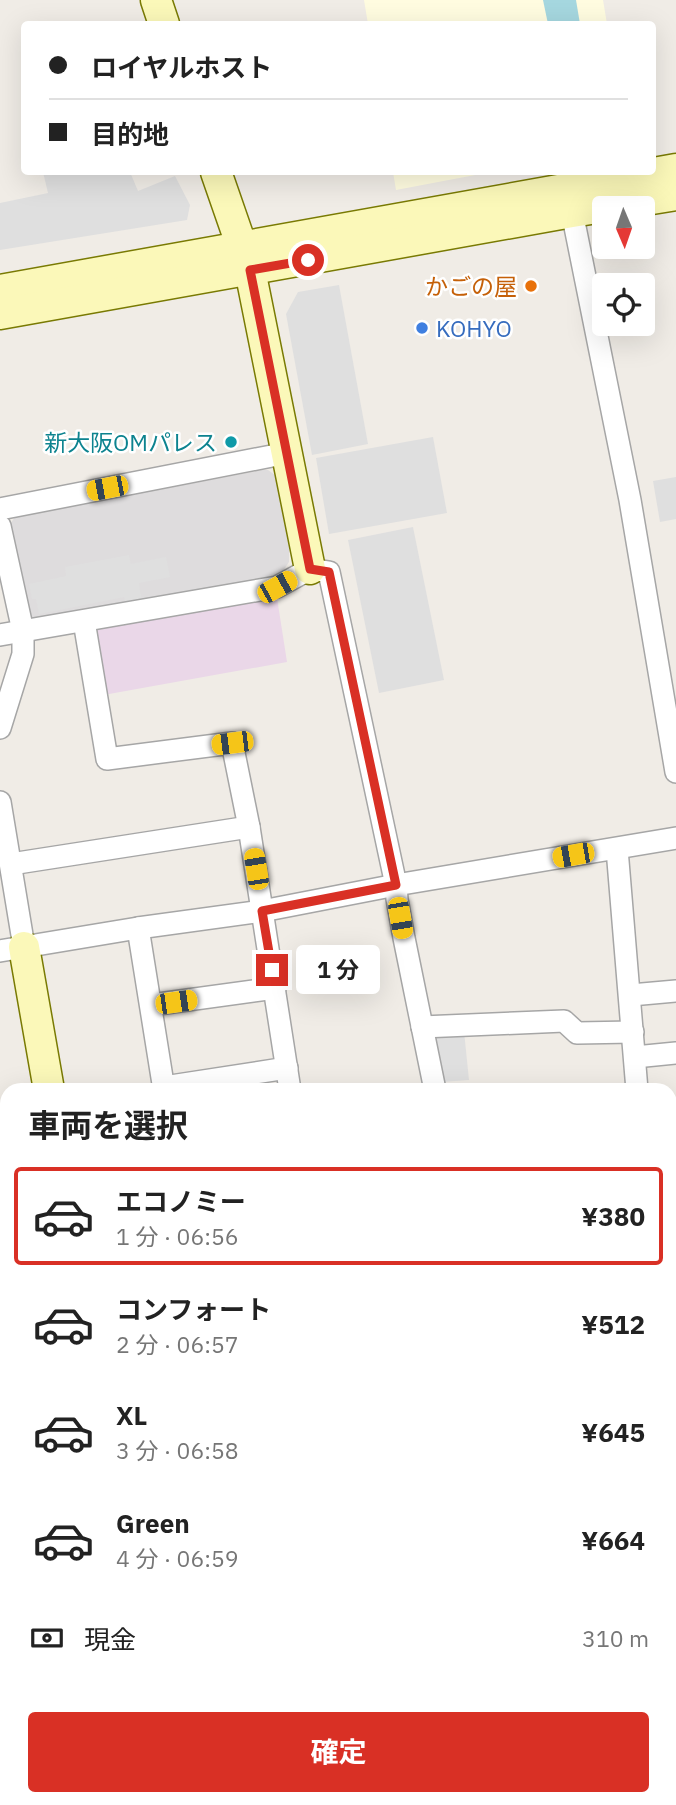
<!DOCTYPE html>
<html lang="ja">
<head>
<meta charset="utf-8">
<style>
  :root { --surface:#fff; --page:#f6f6f6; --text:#222; --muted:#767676; --line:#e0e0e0; --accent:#d93025 }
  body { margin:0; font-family:"IBM Plex Sans","Noto Sans JP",sans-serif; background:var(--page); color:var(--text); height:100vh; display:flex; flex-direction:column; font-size:26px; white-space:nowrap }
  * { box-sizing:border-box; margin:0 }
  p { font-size:23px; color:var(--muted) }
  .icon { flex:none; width:38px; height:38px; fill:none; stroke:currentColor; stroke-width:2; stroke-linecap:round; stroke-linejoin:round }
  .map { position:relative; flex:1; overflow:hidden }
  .side { position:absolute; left:0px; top:1083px; width:677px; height:723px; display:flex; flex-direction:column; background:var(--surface); border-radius:21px 21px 0 0; box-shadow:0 7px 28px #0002 }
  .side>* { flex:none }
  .top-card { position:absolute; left:21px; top:21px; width:635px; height:154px; border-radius:7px; box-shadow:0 7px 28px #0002; display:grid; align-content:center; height:154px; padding:0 28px; background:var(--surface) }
  .needle { width:46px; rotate:178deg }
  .controls { position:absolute; left:592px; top:196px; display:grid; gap:14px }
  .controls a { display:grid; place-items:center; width:63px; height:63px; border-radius:7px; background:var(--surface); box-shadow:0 7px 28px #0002; font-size:35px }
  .end { position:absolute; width:32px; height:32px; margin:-16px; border:9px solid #d93025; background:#fff; box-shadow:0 0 0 4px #fff }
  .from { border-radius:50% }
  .bubble { position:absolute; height:49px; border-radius:7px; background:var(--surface); box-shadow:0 7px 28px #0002; font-size:23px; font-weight:700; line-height:49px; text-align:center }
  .car { position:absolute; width:21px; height:42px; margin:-21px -10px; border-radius:9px; box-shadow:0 0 5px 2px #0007; background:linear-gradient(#f5c518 24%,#345 0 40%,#f5c518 0 76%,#345 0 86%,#f5c518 0) }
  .top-card b { display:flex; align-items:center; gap:24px; height:66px; font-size:26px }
  .top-card b+b { border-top:2px solid var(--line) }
  .top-card i { width:18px; height:18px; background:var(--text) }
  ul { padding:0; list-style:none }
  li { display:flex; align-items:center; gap:21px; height:98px; margin:0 14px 10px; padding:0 14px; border:4px solid transparent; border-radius:7px }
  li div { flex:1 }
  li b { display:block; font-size:26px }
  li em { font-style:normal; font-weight:700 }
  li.current { border-color:var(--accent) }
  li>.icon { width:63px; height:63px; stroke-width:1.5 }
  h2 { padding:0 28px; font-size:32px; line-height:84px }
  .pay { display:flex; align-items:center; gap:18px; height:77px; padding:0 28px; font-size:26px }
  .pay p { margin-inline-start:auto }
  .cta { display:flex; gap:14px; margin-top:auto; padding:14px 28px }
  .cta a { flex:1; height:80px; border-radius:7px; background:var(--accent); color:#fff; font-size:28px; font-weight:700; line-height:80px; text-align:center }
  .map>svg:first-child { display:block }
</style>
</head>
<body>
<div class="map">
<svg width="676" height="1805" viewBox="0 0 676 1805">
  <rect width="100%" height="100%" fill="#f0ece6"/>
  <path fill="#dedcdd" d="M262 470H268L275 475 289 547V562L281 574 275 577 37 623 28 617 8 527 15 517Z"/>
  <path fill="#ead7e8" d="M277 598 287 662 98 696 88 629Z"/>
  <g fill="#fffce0">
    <path d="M364 0H603L607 24H368Z"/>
    <path d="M393 172H491L396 190Z"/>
    <path d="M7 1590V1799H147L148 1805H0V1591Z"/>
  </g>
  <path fill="#d1ebab" d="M7 1318V1375L0 1376V1320Z"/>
  <path fill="#82e1b3" d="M7 1660V1799H83L84 1805H0V1661Z"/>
  <g fill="#dfdfdf">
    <path d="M43 172H130L138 191 175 176 190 205 187 220 0 250V203L48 193Z"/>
    <path d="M339 285 368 444 312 455 286 314 298 292Z"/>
    <path d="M433 437 447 513 329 534 316 458Z"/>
    <path d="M676 477V519L660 522 653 481Z"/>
    <path d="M413 527 444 680 379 693 348 540Z"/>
    <path d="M129 555 131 564 166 557 170 577 139 583 142 603 126 606 124 597 39 614 36 599H32L29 584 66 576 65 567Z"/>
    <path d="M464 1031 469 1080 441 1082 430 1032Z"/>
    <path d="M676 1338V1467L670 1468V1339Z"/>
  </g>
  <path fill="#a5d7df" d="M543 0H576L580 24H548Z"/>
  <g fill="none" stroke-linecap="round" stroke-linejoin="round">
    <defs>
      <g id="street">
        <path d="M572 212 630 500 676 772"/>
        <path d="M0 509 287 453"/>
        <path d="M0 526 23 631V654L0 728"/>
        <path d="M84 621 107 759 232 743 249 827 290 1090"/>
        <path d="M0 635 277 587 310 569 329 572 396 885 397 899 404 938 435 1090"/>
        <path d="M0 802 24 947"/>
        <path d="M617 849 637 1090"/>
        <path d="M11 864 249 827"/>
        <path d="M138 928 164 1090"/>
        <path d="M0 951 138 928 262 911 396 885 676 838"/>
        <path d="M631 995 676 991"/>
        <path d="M151 1005 275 988"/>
        <path d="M422 1027 564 1021 577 1033 633 1032"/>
        <path d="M635 1057 676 1053"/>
        <path d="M164 1087 287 1068"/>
        <path d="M670 1160 676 1159"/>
        <path d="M670 1333H676"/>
        <path d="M670 1473 676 1472"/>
        <path d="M0 1576 7 1575"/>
        <path d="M670 1602H676"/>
        <path d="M670 1624 676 1626"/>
        <path d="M670 1749H676"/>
        <path d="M161 1799 162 1805"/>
        <path d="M232 1799 233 1805"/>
        <path d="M542 1799V1805"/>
        <path d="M661 1799V1805"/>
        <path d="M309 1805 345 1799"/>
      </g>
      <g id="secondary">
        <path d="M156 0 164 24"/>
        <path d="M216 172 250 270 310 569"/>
        <path d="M0 290 676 169"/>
        <path d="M0 314 572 212 676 195"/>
        <path d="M24 947 49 1090"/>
        <path d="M0 1283 7 1282"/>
      </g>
    </defs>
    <use href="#street" stroke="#a6a6a6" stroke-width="24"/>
    <use href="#secondary" stroke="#797a03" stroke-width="33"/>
    <use href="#street" stroke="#fff" stroke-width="21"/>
    <use href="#secondary" stroke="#fbf8b9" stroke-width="30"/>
  </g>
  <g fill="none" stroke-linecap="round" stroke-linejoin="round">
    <path stroke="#d93025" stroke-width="9" d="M272 970 262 911 396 885 329 572 310 569 250 270 308 260"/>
  </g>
  <circle fill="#e8710a" stroke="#fff" stroke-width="2.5" cx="531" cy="286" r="7"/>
  <circle fill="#3f7fe0" stroke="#fff" stroke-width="2.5" cx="422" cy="328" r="7"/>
  <circle fill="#0f9aa8" stroke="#fff" stroke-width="2.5" cx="231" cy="442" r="7"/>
  <g text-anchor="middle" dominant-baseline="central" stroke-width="5" stroke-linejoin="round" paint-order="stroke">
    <g font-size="23" fill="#c56008" stroke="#fff" text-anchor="end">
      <text x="517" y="286">かごの屋</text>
    </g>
    <g font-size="23" fill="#366cbe" stroke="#fff" text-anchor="start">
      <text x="436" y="328">KOHYO</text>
    </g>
    <g font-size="23" fill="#0d838f" stroke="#fff" text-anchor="end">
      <text x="217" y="442">新大阪OMパレス</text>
    </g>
  </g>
</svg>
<div class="controls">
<a><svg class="needle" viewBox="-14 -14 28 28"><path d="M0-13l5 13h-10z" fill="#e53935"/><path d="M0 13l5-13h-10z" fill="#767676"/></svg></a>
<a><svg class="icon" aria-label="locate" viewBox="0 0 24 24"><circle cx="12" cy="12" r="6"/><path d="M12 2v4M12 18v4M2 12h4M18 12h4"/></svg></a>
</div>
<i class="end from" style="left:308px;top:260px"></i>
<i class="end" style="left:272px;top:970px"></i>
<div class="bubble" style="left:296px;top:945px;width:84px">1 分</div>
<i class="car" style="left:107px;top:488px;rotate:259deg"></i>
<i class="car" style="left:277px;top:587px;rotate:61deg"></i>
<i class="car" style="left:232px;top:743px;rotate:263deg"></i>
<i class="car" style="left:573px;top:855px;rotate:260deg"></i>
<i class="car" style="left:256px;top:869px;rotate:351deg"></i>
<i class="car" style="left:400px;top:918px;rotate:170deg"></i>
<i class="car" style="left:176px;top:1002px;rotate:82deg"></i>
<div class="top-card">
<b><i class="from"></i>ロイヤルホスト</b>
<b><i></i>目的地</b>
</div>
<section class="side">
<h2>車両を選択</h2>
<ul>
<li class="current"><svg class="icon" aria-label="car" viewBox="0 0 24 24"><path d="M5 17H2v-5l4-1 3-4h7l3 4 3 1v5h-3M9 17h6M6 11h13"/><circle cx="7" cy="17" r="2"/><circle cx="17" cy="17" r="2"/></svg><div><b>エコノミー</b><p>1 分 · 06:56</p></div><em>¥380</em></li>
<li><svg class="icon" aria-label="car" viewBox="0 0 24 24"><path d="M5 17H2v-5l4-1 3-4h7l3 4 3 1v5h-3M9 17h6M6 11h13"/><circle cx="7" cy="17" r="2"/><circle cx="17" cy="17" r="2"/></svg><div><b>コンフォート</b><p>2 分 · 06:57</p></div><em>¥512</em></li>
<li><svg class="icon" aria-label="car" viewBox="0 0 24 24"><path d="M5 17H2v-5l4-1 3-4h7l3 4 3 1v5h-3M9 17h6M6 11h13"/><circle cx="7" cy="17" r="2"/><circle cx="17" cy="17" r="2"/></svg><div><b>XL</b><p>3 分 · 06:58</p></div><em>¥645</em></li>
<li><svg class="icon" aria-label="car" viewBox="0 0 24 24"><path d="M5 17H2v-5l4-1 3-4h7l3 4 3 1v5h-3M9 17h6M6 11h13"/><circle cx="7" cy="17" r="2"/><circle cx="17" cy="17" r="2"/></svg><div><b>Green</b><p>4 分 · 06:59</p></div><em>¥664</em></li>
</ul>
<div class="pay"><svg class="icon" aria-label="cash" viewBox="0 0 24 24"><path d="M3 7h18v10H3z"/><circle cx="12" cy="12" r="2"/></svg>現金<p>310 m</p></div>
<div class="cta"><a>確定</a></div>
</section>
</div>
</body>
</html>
